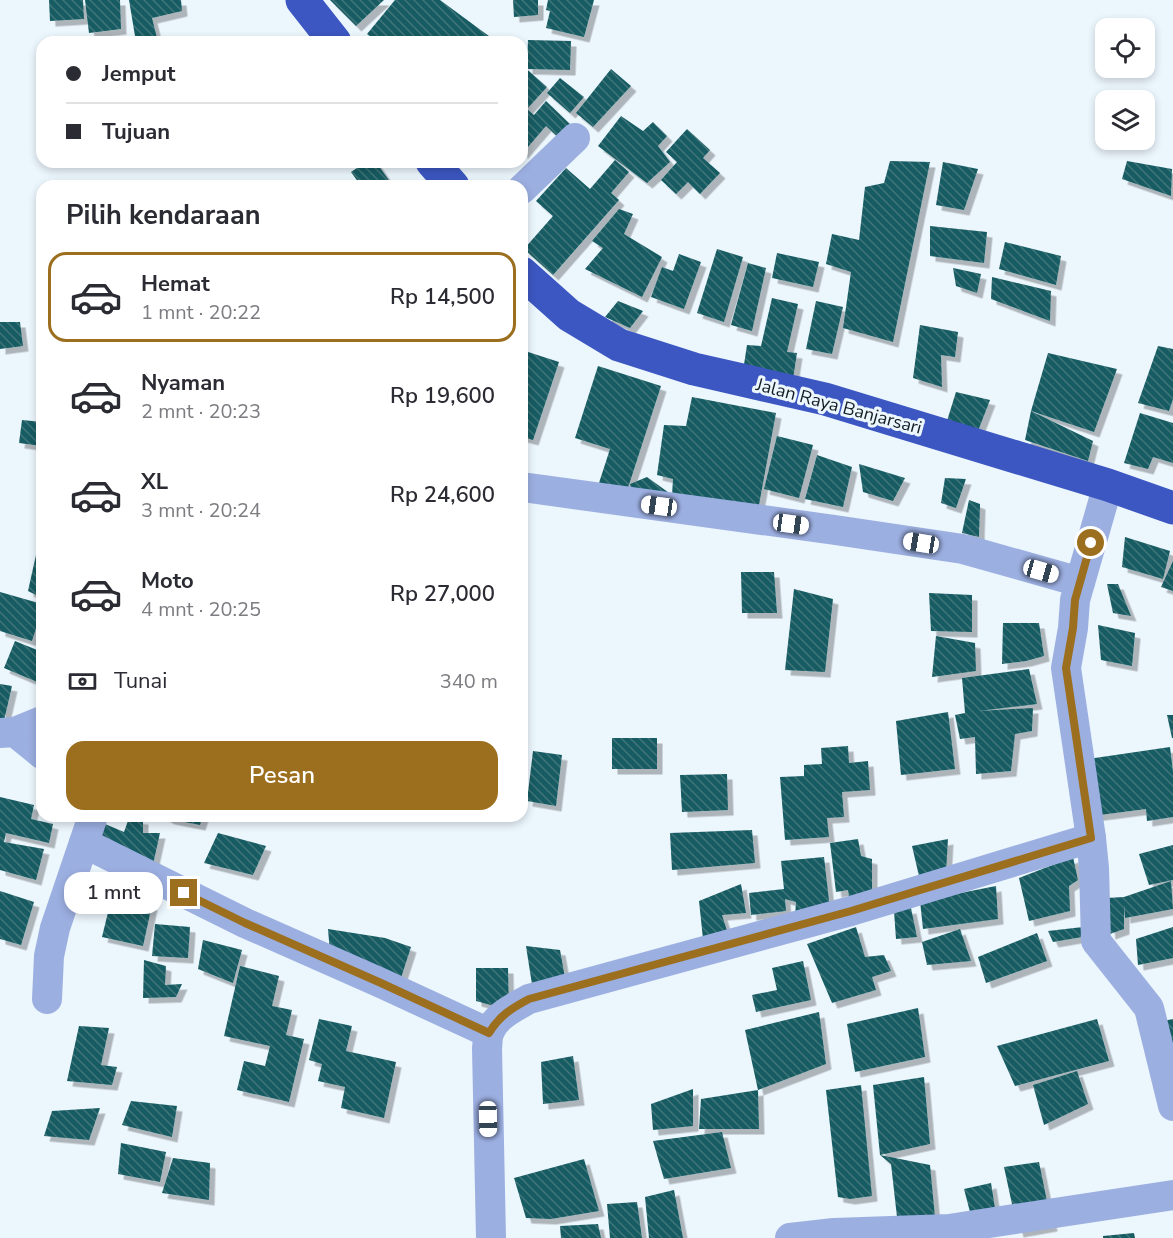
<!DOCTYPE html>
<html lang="id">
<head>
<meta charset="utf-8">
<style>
  :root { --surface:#fff; --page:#f7f7f7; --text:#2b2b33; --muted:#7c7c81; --line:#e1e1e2; --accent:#9c6f1f }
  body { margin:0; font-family:"Nunito Sans",sans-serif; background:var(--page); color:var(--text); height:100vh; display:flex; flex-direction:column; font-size:22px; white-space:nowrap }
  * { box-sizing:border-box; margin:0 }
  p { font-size:20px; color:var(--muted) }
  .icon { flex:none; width:33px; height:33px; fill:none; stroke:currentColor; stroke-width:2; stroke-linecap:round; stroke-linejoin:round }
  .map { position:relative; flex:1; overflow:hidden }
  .side { position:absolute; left:36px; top:180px; width:492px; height:642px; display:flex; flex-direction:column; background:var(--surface); border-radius:18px; box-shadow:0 3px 9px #0003 }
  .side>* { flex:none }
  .hud { position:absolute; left:36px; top:36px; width:492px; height:132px; border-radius:18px; box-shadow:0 3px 9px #0003; display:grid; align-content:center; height:132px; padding:0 30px; background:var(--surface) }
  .tools { position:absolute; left:1095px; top:18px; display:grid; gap:12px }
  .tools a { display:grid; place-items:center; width:60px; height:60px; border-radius:12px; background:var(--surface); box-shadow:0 3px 9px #0003; font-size:30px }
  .end { position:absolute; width:27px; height:27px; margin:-14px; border:8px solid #9c6f1f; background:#fff; box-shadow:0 0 0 3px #fff }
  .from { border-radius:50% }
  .bubble { position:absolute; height:42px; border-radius:18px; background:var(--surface); box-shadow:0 3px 9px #0003; font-size:20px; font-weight:600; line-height:42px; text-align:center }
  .car { position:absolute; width:18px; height:36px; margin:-18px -9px; border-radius:8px; box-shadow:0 0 4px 2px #0007; background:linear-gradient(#fff 24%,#345 0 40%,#fff 0 76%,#345 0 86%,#fff 0) }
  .hud b { display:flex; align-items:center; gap:21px; height:57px; font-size:22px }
  .hud b+b { border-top:2px solid var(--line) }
  .hud i { width:15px; height:15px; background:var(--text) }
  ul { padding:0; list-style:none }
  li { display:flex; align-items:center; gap:18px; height:90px; margin:0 12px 9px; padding:0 18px; border:3px solid transparent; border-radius:18px }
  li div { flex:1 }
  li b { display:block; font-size:22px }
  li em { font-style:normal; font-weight:600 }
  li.current { border-color:var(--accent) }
  li>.icon { width:54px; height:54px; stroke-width:1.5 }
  h2 { padding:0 30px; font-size:27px; line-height:72px }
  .pay { display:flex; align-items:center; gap:15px; height:66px; padding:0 30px; font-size:22px }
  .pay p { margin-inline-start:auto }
  .action { display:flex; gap:12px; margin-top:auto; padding:12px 30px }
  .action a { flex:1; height:69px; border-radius:18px; background:var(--accent); color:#fff; font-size:24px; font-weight:600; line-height:69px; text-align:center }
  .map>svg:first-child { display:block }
</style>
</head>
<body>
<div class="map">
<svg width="1173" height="1238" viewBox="0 0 1173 1238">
  <defs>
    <pattern id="building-back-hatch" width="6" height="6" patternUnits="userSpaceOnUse" patternTransform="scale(1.5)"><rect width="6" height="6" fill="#185c62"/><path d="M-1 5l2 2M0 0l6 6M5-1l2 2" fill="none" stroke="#407479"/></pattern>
    <filter id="shadow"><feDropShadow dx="5.5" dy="5.5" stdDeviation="0" flood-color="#0004"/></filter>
  </defs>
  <rect width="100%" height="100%" fill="#ecf6fd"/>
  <g fill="url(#building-back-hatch)" filter="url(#shadow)">
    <path d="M49 0H83L84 19 50 21Z"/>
    <path d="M85 0H120L121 29 89 33Z"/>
    <path d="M129 0H181L182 11 152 18 158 42H136Z"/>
    <path d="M330 0H384L356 26Z"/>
    <path d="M395 0H440L497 42H377L367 34Z"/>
    <path d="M513 0H538V15L514 17Z"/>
    <path d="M548 0H594L584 37 546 28 550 11 546 10Z"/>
    <path d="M528 40 571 41 570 70 527 69Z"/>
    <path d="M522 65 547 87 527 109 534 115 546 101 574 128 562 141 546 126 522 154Z"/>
    <path d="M611 69 631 86 593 127 576 113Z"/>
    <path d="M560 78 584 97 570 113 547 93Z"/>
    <path d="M621 116 643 131 653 122 667 136 658 146 670 162 647 183 598 146Z"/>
    <path d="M687 129 710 150 703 158 720 173 700 194 688 182 676 194 661 180 677 162 666 152Z"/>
    <path d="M615 160 629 172 611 193 619 200 553 275 524 249 553 216 536 201 566 168 590 189Z"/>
    <path d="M890 161 930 162 893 342 843 328 851 272 826 264 832 234 859 240 865 187 884 183Z"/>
    <path d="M1127 161 1172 169 1171 196 1122 179Z"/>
    <path d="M366 162H376L393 186H361L351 172Z"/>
    <path d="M943 162 978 169 964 210 936 205Z"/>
    <path d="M619 209 633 214 624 234 662 257 642 297 585 269 603 248 592 241Z"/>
    <path d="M930 226 987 232 984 263 930 256Z"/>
    <path d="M1005 242 1061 256 1056 285 999 269Z"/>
    <path d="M717 249 743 257 724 322 697 313Z"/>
    <path d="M777 253 819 262 813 287 772 278Z"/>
    <path d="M679 254 701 262 684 309 651 297 662 267 673 271Z"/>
    <path d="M748 263 766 268 752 331 731 325Z"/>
    <path d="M953 268 981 274 977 293 956 286Z"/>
    <path d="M992 277 1051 291 1050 321 991 299Z"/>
    <path d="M772 298 798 304 787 352 797 353 793 379 743 371 747 345 761 346Z"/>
    <path d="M618 301 643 311 630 328 605 317Z"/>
    <path d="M816 301 843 307 832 354 806 349Z"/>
    <path d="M0 322H20L23 346 0 349Z"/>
    <path d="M920 325 958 332 955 357 941 355 942 387 913 378Z"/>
    <path d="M1158 346 1173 349V399L1169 411 1138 403Z"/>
    <path d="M522 350 559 362 533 440 522 437Z"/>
    <path d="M1048 353 1117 369 1094 432 1031 411 1093 441 1088 461 1025 440 1031 411Z"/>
    <path d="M598 366 661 386 626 494 598 486 610 449 575 438Z"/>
    <path d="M956 392 990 400 978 431 946 424Z"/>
    <path d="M692 397 776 413 758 510 633 495 630 484 647 477 672 495 673 479 657 475 664 425 686 426Z"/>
    <path d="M1140 413 1173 423V463L1153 457 1148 469 1124 463Z"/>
    <path d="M22 420 42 422V446L19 443Z"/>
    <path d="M777 436 813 445 799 498 764 489Z"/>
    <path d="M817 455 852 467 843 507 805 499Z"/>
    <path d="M859 464 905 478 893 501 863 492Z"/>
    <path d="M945 478 966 479 956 508 941 503Z"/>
    <path d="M969 500 980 504 979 537 962 533Z"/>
    <path d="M1125 537 1170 551 1163 579 1122 567Z"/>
    <path d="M36 555 42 557V598L28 591Z"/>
    <path d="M1173 561V591L1161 587Z"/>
    <path d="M741 572H774L777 613H742Z"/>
    <path d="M1107 584H1118L1131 616 1113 613Z"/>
    <path d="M794 589 833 599 825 672 785 670Z"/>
    <path d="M0 592 42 604V610L32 641 0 631Z"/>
    <path d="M929 593 972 595V632L931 631Z"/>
    <path d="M1003 623H1039L1044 656 1026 661 1002 664Z"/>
    <path d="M1098 625 1135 633 1132 666 1101 660Z"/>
    <path d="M936 636 975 643 976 671 932 677Z"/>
    <path d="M15 641 42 652V684L4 668Z"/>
    <path d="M1029 669 1037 704 979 711 1033 708 1032 731 1015 734 1011 771 976 774 975 737 960 739 955 715 965 713 962 678Z"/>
    <path d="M0 684 12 686 3 725 0 724Z"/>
    <path d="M948 712 955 769 901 775 896 721Z"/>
    <path d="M1167 715H1173V738H1172Z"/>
    <rect x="612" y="738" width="45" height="31"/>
    <path d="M848 746 849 763 868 761 870 790 842 792 844 817 827 818 829 837 785 840 780 777 804 776V765L822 764 821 748Z"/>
    <path d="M1170 747 1173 772V817L1147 821 1146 809 1092 816 1088 759Z"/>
    <path d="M533 751 562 755 556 806 527 801Z"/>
    <path d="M727 774 728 810 682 812 680 775Z"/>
    <path d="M0 797 34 805 31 819 53 824 49 843 6 833 4 842 44 849 36 880 0 870Z"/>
    <path d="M164 816H203L200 825 169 819Z"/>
    <path d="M129 818 143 819V833H160L152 869 92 842 105 824 124 832Z"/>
    <path d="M752 830 755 863 672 870 670 833Z"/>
    <path d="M218 833 266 846 253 875 204 863Z"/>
    <path d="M858 839 861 856 872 859V896L851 911 848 890 836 892 830 843Z"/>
    <path d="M948 839 946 873 919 876 912 846Z"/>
    <path d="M1173 845V880L1149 885 1139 854Z"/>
    <path d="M824 857 830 909 795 917 796 902 785 899 786 911 751 915 749 893 784 889 781 861Z"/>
    <path d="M1073 857 1078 880 1069 886 1070 911 1029 921 1019 878Z"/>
    <path d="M1171 881 1173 909 1125 918 1124 905V929L1110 934 1106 898 1124 897Z"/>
    <path d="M741 884 746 913 722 915 729 937 703 939 699 901Z"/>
    <path d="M996 886 998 919 923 929 920 901Z"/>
    <path d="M0 891 34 902 21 945 0 939Z"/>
    <path d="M112 896 152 905 143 946 102 937Z"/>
    <path d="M911 908 917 937 896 939 894 911Z"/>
    <path d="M155 924 190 927 188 958 152 956Z"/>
    <path d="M856 927 865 957 884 955 891 971 872 977 876 990 832 1003 807 944Z"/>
    <path d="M1083 927 1082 937 1053 942 1048 931Z"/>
    <path d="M1173 927V958L1138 965 1136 939Z"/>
    <path d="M328 929 385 938 411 947 400 981 330 953Z"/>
    <path d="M960 929 971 961 927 965 922 942Z"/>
    <path d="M1037 933 1047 961 986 983 978 957Z"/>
    <path d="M203 940 242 950 233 983 198 969Z"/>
    <path d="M526 946 560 950 567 989 533 991Z"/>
    <path d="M144 960 166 966 165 985 182 984 176 997 143 998Z"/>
    <path d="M803 961 811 1000 756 1012 752 995 777 990 772 968Z"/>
    <path d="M240 966 279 976 272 1006 292 1010 286 1035 304 1039 289 1102 237 1090 244 1061 265 1066 270 1046 224 1036Z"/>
    <path d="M476 968H508L509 1010 476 1001Z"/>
    <path d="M918 1008 925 1057 855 1072 847 1024Z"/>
    <path d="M819 1012 826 1064 758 1090 759 1129H699L701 1099 758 1090 745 1030Z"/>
    <path d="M319 1019 352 1026 346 1051 396 1062 384 1118 341 1108 345 1087 318 1081 322 1064 309 1060Z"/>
    <path d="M1097 1019 1109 1061 1015 1086 997 1046Z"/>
    <path d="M1173 1019V1048L1158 1022Z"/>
    <path d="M79 1026 109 1028 101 1065 117 1067 112 1085 67 1081Z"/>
    <path d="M573 1056 579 1100 543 1104 541 1062Z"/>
    <path d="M1077 1071 1088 1104 1044 1125 1033 1085Z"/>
    <path d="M924 1077 930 1144 880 1155 873 1085Z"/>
    <path d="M861 1085 872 1196 850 1199 838 1197 826 1090Z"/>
    <path d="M693 1089V1126L653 1130 651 1104Z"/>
    <path d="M131 1101 177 1106 172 1137 122 1125Z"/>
    <path d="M100 1108 89 1140 44 1136 52 1111Z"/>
    <path d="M722 1132 731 1168 664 1179 653 1141Z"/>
    <path d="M121 1143 166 1152 160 1182 118 1174Z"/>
    <path d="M880 1155 930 1165 935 1217H897L891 1164Z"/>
    <path d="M173 1158 210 1163 209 1200 162 1193Z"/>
    <path d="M584 1159 599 1211 551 1219 526 1218 514 1178Z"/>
    <path d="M1039 1162 1052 1226 1018 1232 1004 1167Z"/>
    <path d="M991 1183 998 1227 975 1231 964 1189Z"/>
    <path d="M674 1190 683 1238H649L645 1197Z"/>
    <path d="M637 1202 642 1238H610L607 1204Z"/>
    <path d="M598 1224 601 1238H561L560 1226Z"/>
    <path d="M1134 1233 1135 1238H1103V1236Z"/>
  </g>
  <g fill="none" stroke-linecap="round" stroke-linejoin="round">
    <g stroke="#9cafe1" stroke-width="30">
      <path d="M522 189 575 138"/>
      <path d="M1108 485 1075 600 1073 628 1066 668 1091 838 1094 868 1096 941 1149 1008 1173 1106"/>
      <path d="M522 487 835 530 963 549 1080 582"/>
      <path d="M15 732 42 754"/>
      <path d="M0 733 15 732 42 721"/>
      <path d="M84 843 245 923 381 983 489 1033"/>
      <path d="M47 999 49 956 55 928 93 816"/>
      <path d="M491 1238 487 1048C488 1043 487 1037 489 1033 495 1016 515 1007 529 999L851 911 1091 838"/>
      <path d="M790 1238 834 1233 949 1229 1173 1195"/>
    </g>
    <g stroke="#3c57c2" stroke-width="33">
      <path d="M302 0 335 42"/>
      <path d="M432 162 453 186"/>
      <path d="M522 273 569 315 619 345 694 369 825 399 1108 485 1173 508"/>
    </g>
  </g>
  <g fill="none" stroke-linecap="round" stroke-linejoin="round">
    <path stroke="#9c6f1f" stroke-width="8" d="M184 893 245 923 381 983 489 1033C499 1016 512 1008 529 999L851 911 1091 838 1066 668 1073 628 1075 600 1091 543"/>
  </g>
  <g text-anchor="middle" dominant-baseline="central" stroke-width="6" stroke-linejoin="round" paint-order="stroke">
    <g font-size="18" fill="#141d24" stroke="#ecf6fd">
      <text transform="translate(839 406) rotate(15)">Jalan Raya Banjarsari</text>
    </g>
  </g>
</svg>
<div class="tools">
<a><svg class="icon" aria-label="locate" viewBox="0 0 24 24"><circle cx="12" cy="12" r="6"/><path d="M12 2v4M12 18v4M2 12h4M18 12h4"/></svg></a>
<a><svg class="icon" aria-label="layers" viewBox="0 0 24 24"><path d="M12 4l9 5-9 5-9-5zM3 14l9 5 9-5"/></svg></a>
</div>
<i class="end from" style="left:1091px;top:543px"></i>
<i class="end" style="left:184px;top:893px"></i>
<div class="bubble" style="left:64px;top:872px;width:99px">1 mnt</div>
<i class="car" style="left:659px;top:506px;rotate:278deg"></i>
<i class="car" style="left:791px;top:524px;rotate:98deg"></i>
<i class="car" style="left:921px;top:543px;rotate:279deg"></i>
<i class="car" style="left:1041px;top:571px;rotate:106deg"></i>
<i class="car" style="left:488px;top:1119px;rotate:179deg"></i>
<div class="hud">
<b><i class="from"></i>Jemput</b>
<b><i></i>Tujuan</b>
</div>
<section class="side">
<h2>Pilih kendaraan</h2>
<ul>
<li class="current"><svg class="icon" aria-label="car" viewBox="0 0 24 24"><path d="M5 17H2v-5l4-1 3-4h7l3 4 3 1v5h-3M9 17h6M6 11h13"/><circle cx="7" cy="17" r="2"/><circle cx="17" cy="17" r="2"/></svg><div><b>Hemat</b><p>1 mnt · 20:22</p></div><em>Rp 14,500</em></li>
<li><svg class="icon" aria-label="car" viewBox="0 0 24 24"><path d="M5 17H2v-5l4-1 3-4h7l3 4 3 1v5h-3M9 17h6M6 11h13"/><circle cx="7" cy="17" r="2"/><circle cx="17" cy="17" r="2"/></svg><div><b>Nyaman</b><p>2 mnt · 20:23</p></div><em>Rp 19,600</em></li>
<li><svg class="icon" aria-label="car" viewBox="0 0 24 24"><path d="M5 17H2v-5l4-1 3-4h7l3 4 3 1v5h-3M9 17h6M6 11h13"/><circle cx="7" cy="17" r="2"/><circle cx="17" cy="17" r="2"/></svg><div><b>XL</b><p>3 mnt · 20:24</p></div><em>Rp 24,600</em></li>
<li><svg class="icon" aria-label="car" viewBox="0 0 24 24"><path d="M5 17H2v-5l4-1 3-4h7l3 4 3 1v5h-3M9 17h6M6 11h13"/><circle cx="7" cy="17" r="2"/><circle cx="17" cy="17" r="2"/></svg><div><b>Moto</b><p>4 mnt · 20:25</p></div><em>Rp 27,000</em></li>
</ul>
<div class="pay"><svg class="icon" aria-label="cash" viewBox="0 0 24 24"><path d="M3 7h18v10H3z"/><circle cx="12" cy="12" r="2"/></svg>Tunai<p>340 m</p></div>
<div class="action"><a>Pesan</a></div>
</section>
</div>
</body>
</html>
